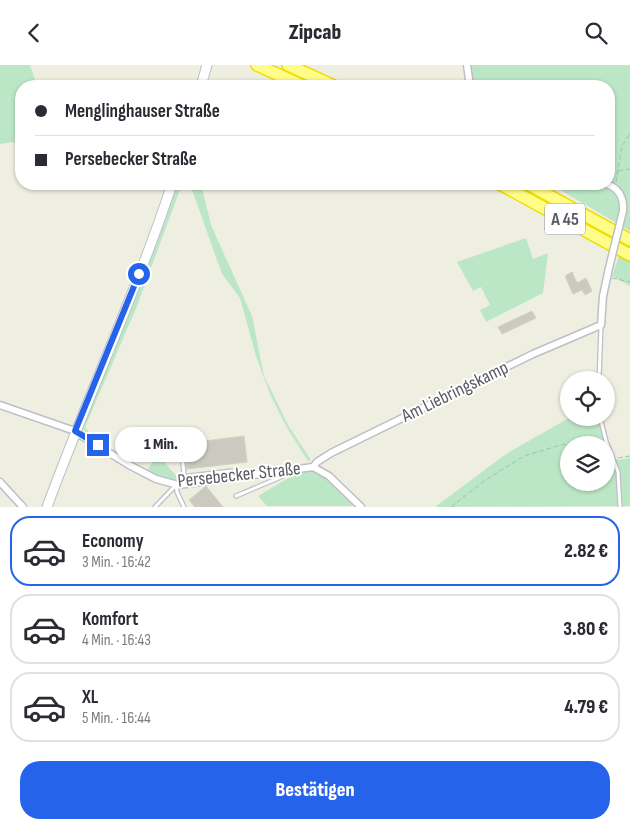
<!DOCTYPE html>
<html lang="de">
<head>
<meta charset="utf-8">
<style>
  :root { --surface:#fff; --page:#f7f7f7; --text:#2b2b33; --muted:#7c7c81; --line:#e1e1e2; --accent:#2563eb }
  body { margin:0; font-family:"Sofia Sans Condensed",sans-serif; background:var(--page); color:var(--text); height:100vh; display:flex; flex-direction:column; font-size:19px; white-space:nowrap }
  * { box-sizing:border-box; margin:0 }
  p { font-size:16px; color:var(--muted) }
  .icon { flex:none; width:28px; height:28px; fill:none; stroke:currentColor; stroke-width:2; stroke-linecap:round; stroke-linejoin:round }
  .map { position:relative; height:442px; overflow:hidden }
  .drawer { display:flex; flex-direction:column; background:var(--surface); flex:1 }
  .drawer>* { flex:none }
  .hud { position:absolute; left:15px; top:15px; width:600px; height:110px; border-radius:20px; box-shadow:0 1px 4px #0004; display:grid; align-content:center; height:110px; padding:0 20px; background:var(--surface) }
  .fabs { position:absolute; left:560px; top:306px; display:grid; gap:10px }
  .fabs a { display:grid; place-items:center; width:55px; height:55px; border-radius:50%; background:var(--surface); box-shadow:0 1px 4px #0004; font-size:25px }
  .end { position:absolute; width:22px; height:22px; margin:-11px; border:6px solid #2563eb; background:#fff; box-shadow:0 0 0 2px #fff }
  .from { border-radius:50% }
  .bubble { position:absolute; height:35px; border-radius:18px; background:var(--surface); box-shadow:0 1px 4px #0004; font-size:16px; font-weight:800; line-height:35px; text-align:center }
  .hud b { display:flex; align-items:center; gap:18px; height:48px; font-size:19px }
  .hud b+b { border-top:1px solid var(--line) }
  .hud i { width:12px; height:12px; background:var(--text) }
  ul { padding:9px 0 0; list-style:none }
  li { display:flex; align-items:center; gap:15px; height:70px; margin:0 10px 8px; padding:0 10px; border:2px solid var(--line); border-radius:20px }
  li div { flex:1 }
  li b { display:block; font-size:19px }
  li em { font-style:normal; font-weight:800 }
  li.on { border-color:var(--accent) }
  li>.icon { width:45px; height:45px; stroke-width:1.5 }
  .cta { display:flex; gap:10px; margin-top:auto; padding:10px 20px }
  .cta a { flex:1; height:58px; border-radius:20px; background:var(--accent); color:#fff; font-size:20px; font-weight:800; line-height:58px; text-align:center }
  header { display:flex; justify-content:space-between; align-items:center; height:65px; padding:0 20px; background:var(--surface); font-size:22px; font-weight:800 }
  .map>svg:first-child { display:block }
</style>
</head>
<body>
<header><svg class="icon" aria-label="back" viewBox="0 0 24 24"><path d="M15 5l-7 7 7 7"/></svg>Zipcab<svg class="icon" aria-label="search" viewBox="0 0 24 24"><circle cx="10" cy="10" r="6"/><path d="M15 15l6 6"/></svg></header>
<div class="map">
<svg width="630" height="442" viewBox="0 0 630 442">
  <rect width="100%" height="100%" fill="#eeeee1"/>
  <g fill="#bce7c6">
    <path d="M0 0H30L37 21H21V76L0 79Z"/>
    <path d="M470 0H630V166L550 119H609V21H473Z"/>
    <path d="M177 119H182L137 241 85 362 92 372 147 405 162 384 165 398 179 414V416C159 414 86 380 82 360L153 186Z"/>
    <path d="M190 119H201L211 160 252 251 264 311 288 360 311 395 308 396 286 361 270 329 256 291 240 233 222 209Z"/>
    <path d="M526 173 533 194 548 188 543 228 486 257 480 245 490 240 481 222 473 226 457 197Z"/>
    <path d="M619 191 630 197V221L612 211Z"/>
    <path d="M569 353H599L605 380H569V418H606V382L616 395 630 393V441L435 442 506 389Z"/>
    <path d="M302 405C327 407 341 424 356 441H267L258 431Z"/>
  </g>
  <g fill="#cbcac1" stroke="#d3d1c0">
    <path d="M572 207 577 218 586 213 592 226 585 230 582 225 573 229 565 211Z"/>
    <path d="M532 246 536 253 502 269 498 262Z"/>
    <path d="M244 371 247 397 187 404 184 382 182 379Z"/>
    <path d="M206 421 223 442H195L189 435Z"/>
  </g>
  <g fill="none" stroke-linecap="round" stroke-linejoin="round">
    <defs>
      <g id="lane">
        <path d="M599 315 601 261"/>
        <path d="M600 352 606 376 618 407 620 442"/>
        <path d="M181 382 185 417"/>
        <path d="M185 415 189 411 231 406 237 412"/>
        <path d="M176 420 177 427 184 442"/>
        <path d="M236 431 295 406"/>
        <path d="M155 442 176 420"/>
      </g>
      <g id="street">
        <path d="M467 0 470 21"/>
        <path d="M606 119C619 123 624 132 623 146"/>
        <path d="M0 340 72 365 129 400 156 414 178 420 313 402 329 411 361 442"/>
        <path d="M313 402 317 397 331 388 533 289 601 260 603 231 609 203"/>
        <path d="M0 417 23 442"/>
      </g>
      <g id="secondary">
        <path d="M201 21 207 0"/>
        <path d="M47 442C87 333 136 228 172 119"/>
      </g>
      <g id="highway">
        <path d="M257 0 303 21"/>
        <path d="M288 0 334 21"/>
        <path d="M500 119 630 190"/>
        <path d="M528 119 630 175"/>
      </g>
    </defs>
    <use href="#lane" stroke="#bebfc6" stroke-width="5.5"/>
    <use href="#street" stroke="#bebfc6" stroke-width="9"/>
    <use href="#secondary" stroke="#bec0c8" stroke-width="11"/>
    <use href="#highway" stroke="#efdd00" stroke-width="14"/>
    <g stroke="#95c8b0" stroke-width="1" stroke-dasharray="5 2.5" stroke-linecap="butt">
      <path d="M618 106 630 104"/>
      <path d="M616 117 622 81 630 69"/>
      <path d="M612 213 630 217"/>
      <path d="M618 393 630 391"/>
      <path d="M451 442 484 416 524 391 564 379 569 380"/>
    </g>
    <use href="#lane" stroke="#fff" stroke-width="3"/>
    <use href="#street" stroke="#fff" stroke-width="6"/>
    <use href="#secondary" stroke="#fff" stroke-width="9"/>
    <use href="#highway" stroke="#fffd87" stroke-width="11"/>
    <defs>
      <path id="street-bridge" d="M609 203 623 146"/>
    </defs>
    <use href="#street-bridge" stroke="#bebfc6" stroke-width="9" stroke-linecap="butt"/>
    <use href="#street-bridge" stroke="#fff" stroke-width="6"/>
  </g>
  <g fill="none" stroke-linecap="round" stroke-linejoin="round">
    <path stroke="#2563eb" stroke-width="6" d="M98 380 75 366 139 209"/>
  </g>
  <g text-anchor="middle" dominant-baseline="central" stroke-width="4" stroke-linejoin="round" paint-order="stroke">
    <rect fill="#fff" stroke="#8c8d92" stroke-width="1" x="545" y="138.5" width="40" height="31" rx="4"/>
    <g font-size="18" font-weight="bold" fill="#5a5c63">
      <text x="565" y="154">A 45</text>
    </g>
    <g font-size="19" fill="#5a5c63" stroke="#fff">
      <text transform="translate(455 327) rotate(-26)">Am Liebringskamp</text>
      <text transform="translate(239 410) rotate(-6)">Persebecker Straße</text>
    </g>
  </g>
</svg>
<div class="fabs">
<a><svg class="icon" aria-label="locate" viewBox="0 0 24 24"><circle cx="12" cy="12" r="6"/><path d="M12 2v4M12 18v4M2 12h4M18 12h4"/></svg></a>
<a><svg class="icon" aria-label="layers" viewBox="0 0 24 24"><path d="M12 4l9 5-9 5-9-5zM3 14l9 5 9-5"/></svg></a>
</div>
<i class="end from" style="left:139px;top:209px"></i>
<i class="end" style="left:98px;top:380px"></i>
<div class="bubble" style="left:115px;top:362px;width:92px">1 Min.</div>
<div class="hud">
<b><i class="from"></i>Menglinghauser Straße</b>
<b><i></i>Persebecker Straße</b>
</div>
</div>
<section class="drawer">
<ul>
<li class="on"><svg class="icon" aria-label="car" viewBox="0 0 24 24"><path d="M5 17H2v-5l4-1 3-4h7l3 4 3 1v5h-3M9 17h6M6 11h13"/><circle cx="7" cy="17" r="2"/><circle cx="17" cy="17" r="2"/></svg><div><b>Economy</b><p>3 Min. · 16:42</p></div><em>2.82 €</em></li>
<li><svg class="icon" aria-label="car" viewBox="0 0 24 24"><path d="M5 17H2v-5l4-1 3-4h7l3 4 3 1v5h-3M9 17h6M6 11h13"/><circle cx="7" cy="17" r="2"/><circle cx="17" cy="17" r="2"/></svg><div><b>Komfort</b><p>4 Min. · 16:43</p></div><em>3.80 €</em></li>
<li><svg class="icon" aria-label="car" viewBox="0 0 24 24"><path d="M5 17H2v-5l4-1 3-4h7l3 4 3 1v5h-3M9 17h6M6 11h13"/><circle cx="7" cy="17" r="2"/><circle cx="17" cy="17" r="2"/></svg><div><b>XL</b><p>5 Min. · 16:44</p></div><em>4.79 €</em></li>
</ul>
<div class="cta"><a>Bestätigen</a></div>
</section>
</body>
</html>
